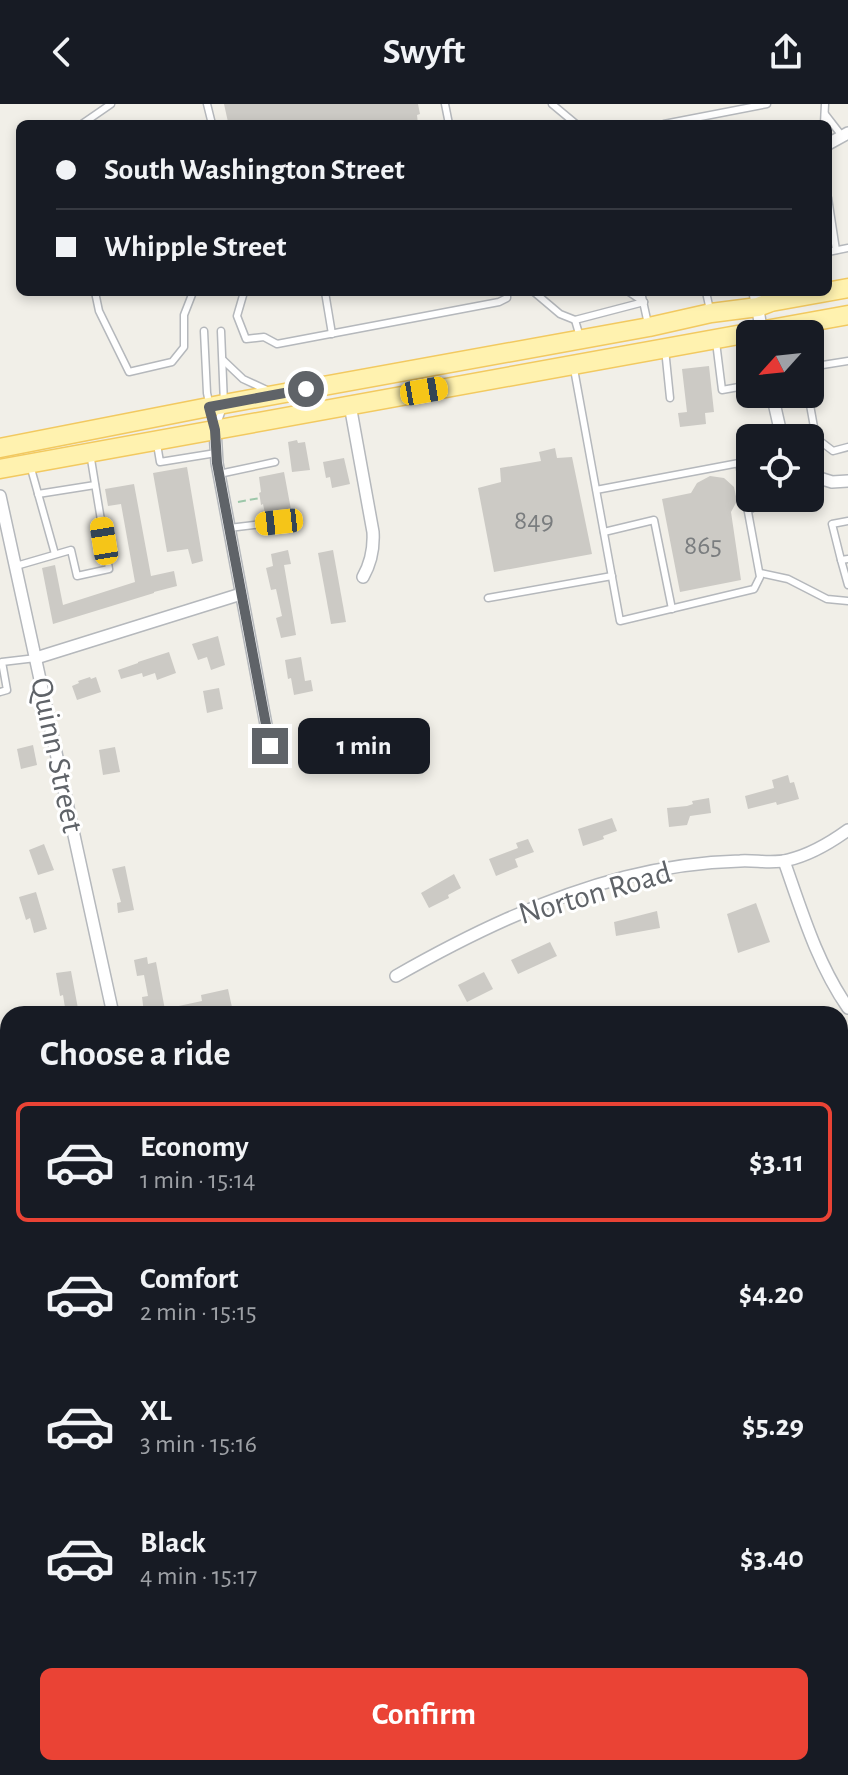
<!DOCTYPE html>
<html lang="en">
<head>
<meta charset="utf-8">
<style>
  :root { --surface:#171b24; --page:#242831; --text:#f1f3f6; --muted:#9ea1a6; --line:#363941; --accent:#ea4335 }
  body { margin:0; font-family:"Alegreya Sans",sans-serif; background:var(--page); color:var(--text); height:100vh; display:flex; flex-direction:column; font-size:30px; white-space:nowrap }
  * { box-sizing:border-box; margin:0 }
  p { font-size:26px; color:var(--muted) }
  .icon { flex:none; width:44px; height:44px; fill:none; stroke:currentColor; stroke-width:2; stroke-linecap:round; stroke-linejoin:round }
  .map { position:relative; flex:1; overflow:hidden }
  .side { position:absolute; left:0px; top:902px; width:848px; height:770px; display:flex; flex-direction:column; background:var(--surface); border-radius:24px 24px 0 0; box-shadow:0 4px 12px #0003 }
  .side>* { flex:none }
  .banner { position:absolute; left:16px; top:16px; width:816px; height:176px; border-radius:12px; box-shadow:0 4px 12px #0003; display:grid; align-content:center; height:176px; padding:0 40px; background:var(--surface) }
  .needle { width:52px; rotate:243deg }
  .tools { position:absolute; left:736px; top:216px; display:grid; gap:16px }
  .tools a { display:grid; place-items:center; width:88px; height:88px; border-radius:12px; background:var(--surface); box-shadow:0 4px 12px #0003; font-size:40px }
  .end { position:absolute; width:36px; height:36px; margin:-18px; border:10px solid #5f6368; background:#fff; box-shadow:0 0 0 4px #fff }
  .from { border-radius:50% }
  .bubble { position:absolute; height:56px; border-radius:12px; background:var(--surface); box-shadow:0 4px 12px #0003; font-size:26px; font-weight:700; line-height:56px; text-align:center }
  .car { position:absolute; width:24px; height:48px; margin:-24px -12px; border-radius:10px; box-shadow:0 0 6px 2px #0007; background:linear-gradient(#f5c518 24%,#345 0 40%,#f5c518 0 76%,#345 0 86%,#f5c518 0) }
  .banner b { display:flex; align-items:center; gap:28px; height:76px; font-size:30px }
  .banner b+b { border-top:2px solid var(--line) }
  .banner i { width:20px; height:20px; background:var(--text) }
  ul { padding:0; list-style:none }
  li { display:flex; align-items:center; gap:24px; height:120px; margin:0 16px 12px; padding:0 24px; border:4px solid transparent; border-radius:12px }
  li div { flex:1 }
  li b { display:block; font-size:30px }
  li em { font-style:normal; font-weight:700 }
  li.current { border-color:var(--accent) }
  li>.icon { width:72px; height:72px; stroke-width:1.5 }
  h2 { padding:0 40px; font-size:36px; line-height:96px }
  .cta { display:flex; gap:16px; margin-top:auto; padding:16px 40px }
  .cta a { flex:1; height:92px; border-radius:12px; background:var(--accent); color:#fff; font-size:32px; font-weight:700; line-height:92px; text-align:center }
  header { display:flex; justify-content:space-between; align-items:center; height:104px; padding:0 40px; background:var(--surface); font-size:36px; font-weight:700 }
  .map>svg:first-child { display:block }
</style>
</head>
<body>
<header><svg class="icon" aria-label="back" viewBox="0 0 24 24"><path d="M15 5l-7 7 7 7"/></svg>Swyft<svg class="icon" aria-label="share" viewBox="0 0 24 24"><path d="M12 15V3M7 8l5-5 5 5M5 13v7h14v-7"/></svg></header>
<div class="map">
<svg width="848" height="1671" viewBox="0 0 848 1671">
  <rect width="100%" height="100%" fill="#f1efe8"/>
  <g fill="#cccac5">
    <path d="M224 0H418L420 10 417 11 418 20H233V17L228 18Z"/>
    <path d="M709 262 714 308 705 309 706 320 680 323 678 309 687 308 682 265Z"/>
    <path d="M297 336 298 339 305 338 310 366 292 368 288 338Z"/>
    <path d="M555 344 557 354 572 353 592 450 494 468 478 384 501 378 500 364 541 357 539 348Z"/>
    <path d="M344 354 350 380 332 384 330 373 326 374 323 358Z"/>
    <path d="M187 363 203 457 192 460 188 445 167 448 153 369Z"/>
    <path d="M284 368 292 411 266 414 263 400 261 401 260 394 259 389 261 388 259 373Z"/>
    <path d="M710 372 724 374 734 383 737 397 731 408 741 476 680 488 662 395 691 389 697 379Z"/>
    <path d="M134 380 151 472 174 467 177 482 154 488V489L53 520 42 464 55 461 63 501 135 478 121 400 108 402 105 385Z"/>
    <path d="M288 446 291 460 284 461 296 531 281 534 276 514 282 512 276 485 271 486 266 464 273 462 271 450Z"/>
    <path d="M333 446 346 518 331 520 318 449Z"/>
    <path d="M218 532 225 561 211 566 207 553 198 556 192 540Z"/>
    <path d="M169 548 176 569 157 576 155 569 143 573 142 569 121 575 118 566 138 559V558Z"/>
    <path d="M301 553 305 577 311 576 313 587 294 591 291 574 288 575 285 556Z"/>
    <path d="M90 573 91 575 96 573 101 588 77 596 72 582 79 579 78 577Z"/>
    <path d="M219 584 223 605 207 609 203 587Z"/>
    <path d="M33 641 37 661 21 665 17 645Z"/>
    <path d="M115 643 120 668 103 671 99 646Z"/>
    <path d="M788 671 790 679 794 678 799 695 777 701 776 698 748 705 745 692 774 684 772 676Z"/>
    <path d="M709 694 711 709 690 712 687 721 669 723 667 704 687 702 693 700 692 697Z"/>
    <path d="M612 714 617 727 603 732 604 735 583 742 578 725Z"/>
    <path d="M528 735 534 748 515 755 518 763 496 772 489 755 518 744 516 739Z"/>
    <path d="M44 740 54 766 38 771 29 746Z"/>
    <path d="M125 762 134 806 118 809 117 799 121 798 112 765Z"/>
    <path d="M454 770 461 784 448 791 449 794 429 804 421 789Z"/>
    <path d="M36 788 47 825 34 829 30 814 26 816 19 793Z"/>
    <path d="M756 799 770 838 738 849 727 810Z"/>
    <path d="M657 807 660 824 616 832 614 818Z"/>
    <path d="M550 838 557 852 518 870 511 856Z"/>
    <path d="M147 853 148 860 156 858 165 906 144 909 142 893 148 892 144 871 137 872 134 856Z"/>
    <path d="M71 867 79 910H66L63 891 60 892 56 869Z"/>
    <path d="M484 868 493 885 467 898 458 881Z"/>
    <path d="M228 885 233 908 223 910 221 904 186 910H175L174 903 202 897 201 891Z"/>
  </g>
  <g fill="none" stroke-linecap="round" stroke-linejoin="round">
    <defs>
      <g id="lane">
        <path d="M207 0 212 20"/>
        <path d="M445 0 449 20"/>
        <path d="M552 0 576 20"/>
        <path d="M825 10 842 32"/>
        <path d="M82 20 111 0"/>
        <path d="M664 20 767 0"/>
        <path d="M824 20 825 0"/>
        <path d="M828 94 836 146"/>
        <path d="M828 148 848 144"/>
        <path d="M95 188 99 207 129 268 172 258 184 243V211L193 188"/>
        <path d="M244 188 237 212 246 235 264 233 277 240 499 198 507 194V188"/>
        <path d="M325 188 332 230"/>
        <path d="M534 188 560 210 575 216"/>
        <path d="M629 188 644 198"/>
        <path d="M641 188 648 220"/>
        <path d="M706 188 710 206"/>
        <path d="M204 227 207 289 215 326 224 300 221 227"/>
        <path d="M580 233 575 216 644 198"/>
        <path d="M716 238 722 286 750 281"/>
        <path d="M665 245 670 294"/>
        <path d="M223 256 243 275 269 287"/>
        <path d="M810 263 848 257"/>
        <path d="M574 265 620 517 754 485 760 473 739 359 596 386"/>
        <path d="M808 290 816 334 833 347 848 343"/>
        <path d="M157 340 160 358 216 349"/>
        <path d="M739 359 750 352"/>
        <path d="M30 361 55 450"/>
        <path d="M219 370 275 358"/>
        <path d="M38 390 95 381"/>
        <path d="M749 406 770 394"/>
        <path d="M229 424 279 418"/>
        <path d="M604 428 654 416 672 505"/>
        <path d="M848 455 841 456 848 481"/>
        <path d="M841 456 832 420 848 417"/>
        <path d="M16 462 71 446 77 472 109 465 90 349"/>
        <path d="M760 469 788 475 827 495 848 497"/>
        <path d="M488 494 612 472"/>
        <path d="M0 588 7 586 2 558 36 554"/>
      </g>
      <g id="street">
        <path d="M828 40 848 29"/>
        <path d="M755 188 762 230"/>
        <path d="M772 290 782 334"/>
        <path d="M350 301 373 428C374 445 371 459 363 473"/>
        <path d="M215 326 217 359 270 642"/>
        <path d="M810 371 832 378 848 377"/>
        <path d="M0 392 113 910"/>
        <path d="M36 554 241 490"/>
        <path d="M784 757C802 808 817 859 848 904"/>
        <path d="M396 872C468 831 544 794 625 773 661 764 702 758 740 757 755 756 773 760 788 756 810 751 830 739 848 726"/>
        <path d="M840 954 848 948"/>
      </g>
      <g id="primary">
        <path d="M0 344 224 300 649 223 711 209 758 203 771 198 848 184"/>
        <path d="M0 365 848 211"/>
      </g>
    </defs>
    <use href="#lane" stroke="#b5b8bc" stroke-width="9"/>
    <use href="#street" stroke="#b5b8bc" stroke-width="14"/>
    <use href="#primary" stroke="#f2c960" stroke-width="21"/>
    <path stroke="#9cc7a9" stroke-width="2" stroke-dasharray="8 4" stroke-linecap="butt" d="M238 398 260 394"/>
    <use href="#lane" stroke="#fff" stroke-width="6"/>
    <use href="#street" stroke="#fff" stroke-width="11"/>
    <use href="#primary" stroke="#fff2af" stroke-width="18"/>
  </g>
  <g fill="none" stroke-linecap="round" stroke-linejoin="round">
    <path stroke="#5f6368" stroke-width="10" d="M270 642 217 359 215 326 209 303 306 285"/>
  </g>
  <g text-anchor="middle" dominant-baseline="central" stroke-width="6" stroke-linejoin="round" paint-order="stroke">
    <g font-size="28" fill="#7a7d7f">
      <text x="534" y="417">849</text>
      <text x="703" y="442">865</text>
    </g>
    <g font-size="32" fill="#5f6368" stroke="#fff">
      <text transform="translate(57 651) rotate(78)">Quinn Street</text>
      <text transform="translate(595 789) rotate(-16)">Norton Road</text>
    </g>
  </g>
</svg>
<div class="tools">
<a><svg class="needle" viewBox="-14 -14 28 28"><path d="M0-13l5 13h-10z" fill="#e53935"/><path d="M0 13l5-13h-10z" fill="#9ea1a6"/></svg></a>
<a><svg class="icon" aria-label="locate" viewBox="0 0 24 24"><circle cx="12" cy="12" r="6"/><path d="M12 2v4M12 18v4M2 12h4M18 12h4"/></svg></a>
</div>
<i class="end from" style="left:306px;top:285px"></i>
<i class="end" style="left:270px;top:642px"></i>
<div class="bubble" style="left:298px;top:614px;width:132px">1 min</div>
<i class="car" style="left:424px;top:287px;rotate:80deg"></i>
<i class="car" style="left:279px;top:418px;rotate:264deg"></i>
<i class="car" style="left:104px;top:437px;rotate:351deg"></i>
<div class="banner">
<b><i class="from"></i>South Washington Street</b>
<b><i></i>Whipple Street</b>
</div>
<section class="side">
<h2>Choose a ride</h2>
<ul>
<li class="current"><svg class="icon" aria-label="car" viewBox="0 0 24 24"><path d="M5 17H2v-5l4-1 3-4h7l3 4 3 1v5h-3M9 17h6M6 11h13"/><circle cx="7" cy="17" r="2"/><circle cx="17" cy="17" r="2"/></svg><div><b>Economy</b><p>1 min · 15:14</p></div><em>$3.11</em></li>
<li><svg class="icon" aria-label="car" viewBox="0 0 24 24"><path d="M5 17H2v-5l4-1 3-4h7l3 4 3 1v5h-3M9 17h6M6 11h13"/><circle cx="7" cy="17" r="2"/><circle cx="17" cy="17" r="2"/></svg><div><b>Comfort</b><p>2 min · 15:15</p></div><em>$4.20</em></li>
<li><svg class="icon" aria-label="car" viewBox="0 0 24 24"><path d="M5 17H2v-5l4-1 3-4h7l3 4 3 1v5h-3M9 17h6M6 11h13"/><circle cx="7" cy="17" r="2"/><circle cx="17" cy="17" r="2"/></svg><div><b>XL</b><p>3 min · 15:16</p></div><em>$5.29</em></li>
<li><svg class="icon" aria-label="car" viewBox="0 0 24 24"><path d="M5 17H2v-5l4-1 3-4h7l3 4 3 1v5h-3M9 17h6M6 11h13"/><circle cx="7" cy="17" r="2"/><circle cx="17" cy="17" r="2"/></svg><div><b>Black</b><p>4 min · 15:17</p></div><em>$3.40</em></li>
</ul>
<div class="cta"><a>Confirm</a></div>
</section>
</div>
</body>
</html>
